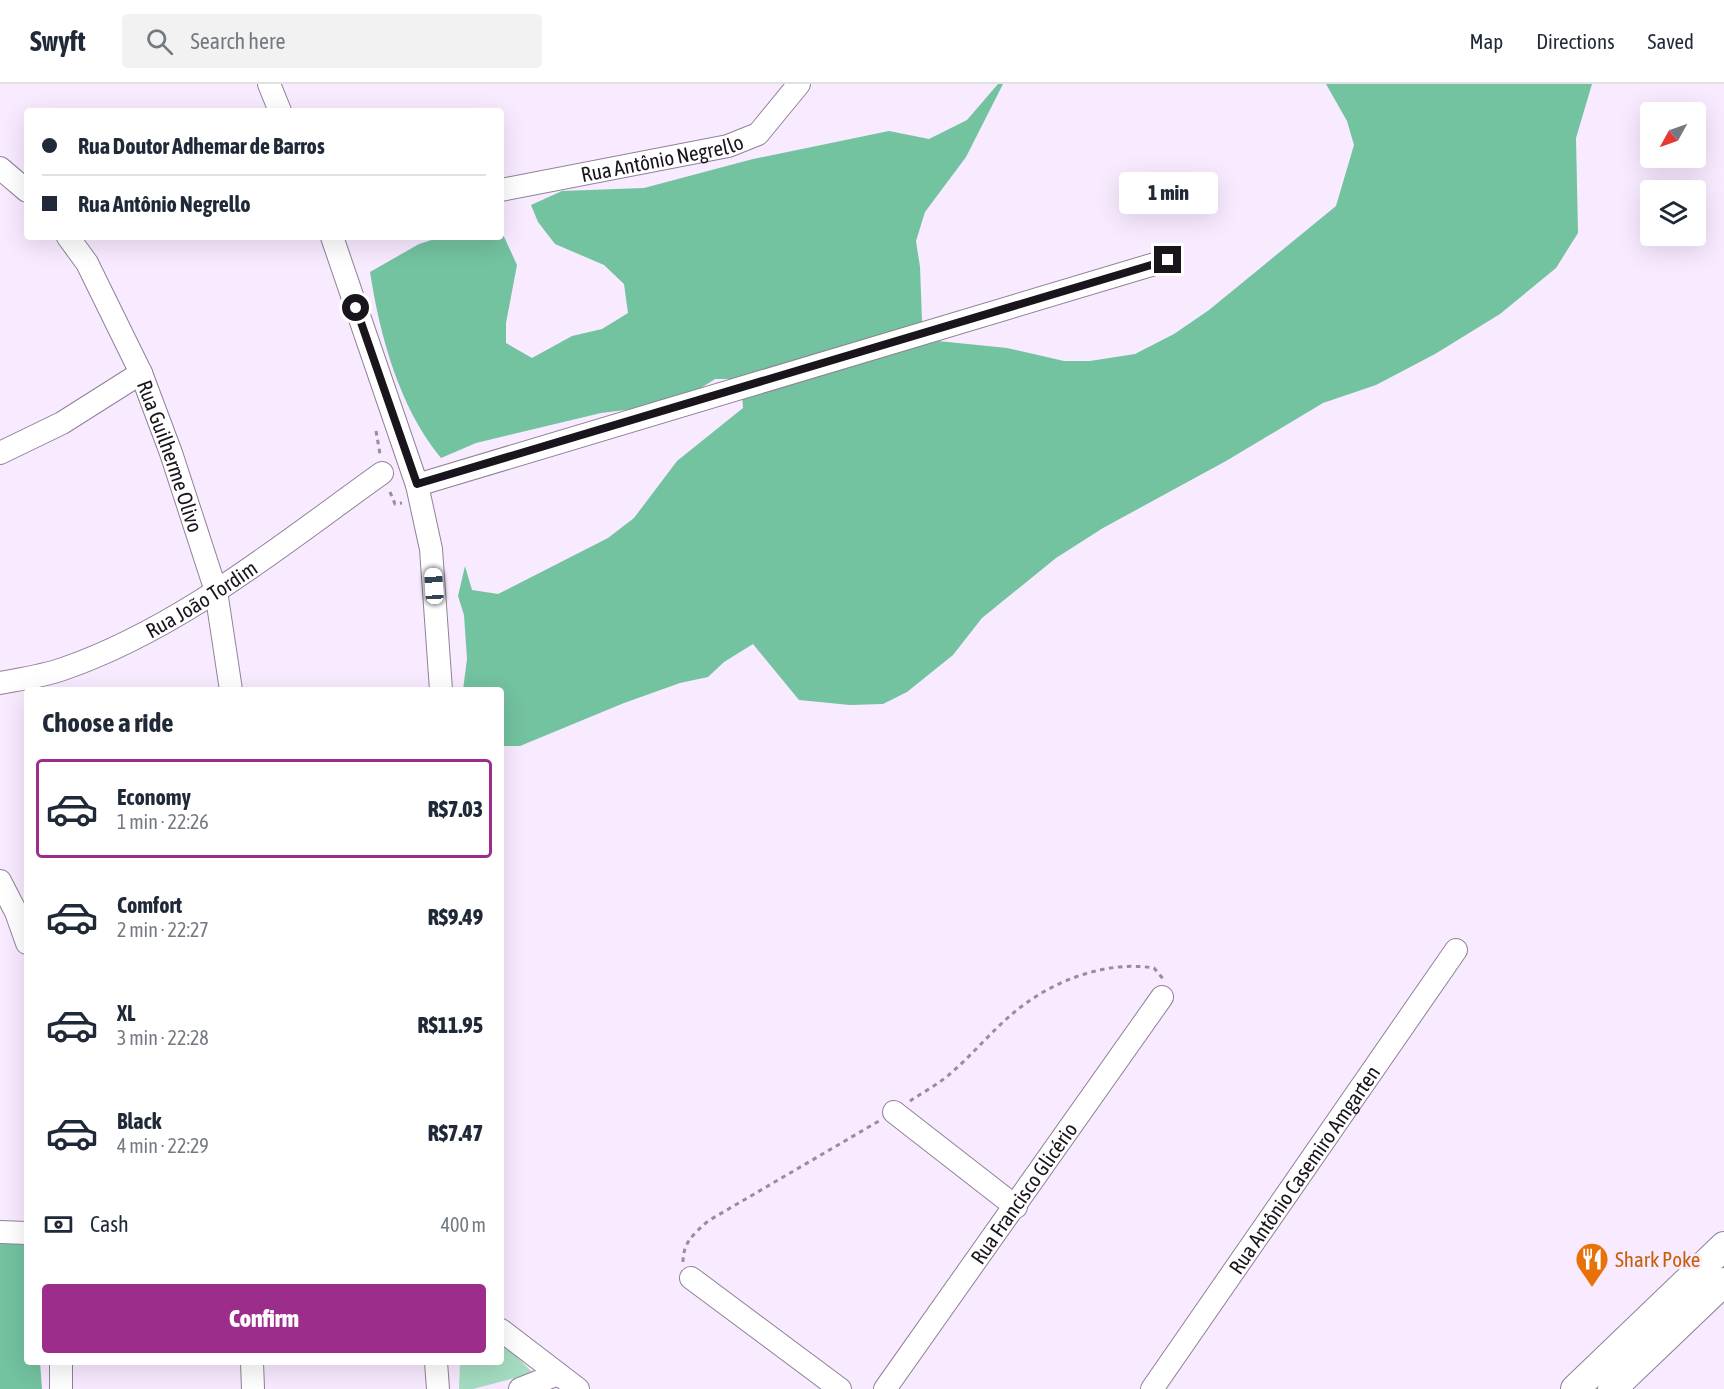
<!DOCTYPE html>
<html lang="en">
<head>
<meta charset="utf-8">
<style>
  :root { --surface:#fff; --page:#f2f2f3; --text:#1f2937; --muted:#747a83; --line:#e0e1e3; --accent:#9d2d8b }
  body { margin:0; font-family:"Asap Condensed",sans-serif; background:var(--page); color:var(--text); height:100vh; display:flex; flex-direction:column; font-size:22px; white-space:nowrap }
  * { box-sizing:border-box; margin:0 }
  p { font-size:20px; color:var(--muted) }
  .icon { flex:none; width:33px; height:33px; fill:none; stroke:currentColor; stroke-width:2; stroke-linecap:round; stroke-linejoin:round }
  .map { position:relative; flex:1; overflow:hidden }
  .side { position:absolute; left:24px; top:603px; width:480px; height:678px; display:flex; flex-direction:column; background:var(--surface); border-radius:6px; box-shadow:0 6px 24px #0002 }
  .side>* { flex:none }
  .top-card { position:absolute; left:24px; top:24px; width:480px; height:132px; border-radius:6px; box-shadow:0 6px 24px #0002; display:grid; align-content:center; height:132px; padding:0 18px; background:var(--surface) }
  .needle { width:39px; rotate:230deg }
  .tools { position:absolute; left:1640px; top:18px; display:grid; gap:12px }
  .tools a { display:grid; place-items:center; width:66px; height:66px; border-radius:6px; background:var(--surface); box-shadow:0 6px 24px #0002; font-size:30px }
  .end { position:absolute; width:27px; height:27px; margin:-14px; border:8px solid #1a141d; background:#fff; box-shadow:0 0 0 3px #fff }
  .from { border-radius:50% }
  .bubble { position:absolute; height:42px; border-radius:6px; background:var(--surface); box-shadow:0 6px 24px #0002; font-size:20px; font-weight:800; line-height:42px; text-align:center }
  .car { position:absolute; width:18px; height:36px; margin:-18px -9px; border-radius:8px; box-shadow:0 0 4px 2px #0007; background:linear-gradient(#fff 24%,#345 0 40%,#fff 0 76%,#345 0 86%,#fff 0) }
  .top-card b { display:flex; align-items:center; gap:21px; height:57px; font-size:22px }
  .top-card b+b { border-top:2px solid var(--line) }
  .top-card i { width:15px; height:15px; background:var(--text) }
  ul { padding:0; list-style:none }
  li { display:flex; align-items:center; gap:18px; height:99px; margin:0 12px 9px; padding:0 6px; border:3px solid transparent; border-radius:6px }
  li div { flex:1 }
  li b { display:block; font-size:22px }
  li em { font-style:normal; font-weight:800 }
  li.selected { border-color:var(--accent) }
  li>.icon { width:54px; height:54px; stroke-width:1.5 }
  h2 { padding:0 18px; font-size:27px; line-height:72px }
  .pay { display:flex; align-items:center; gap:15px; height:66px; padding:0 18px; font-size:22px }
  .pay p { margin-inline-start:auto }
  .button { display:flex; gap:12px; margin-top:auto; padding:12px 18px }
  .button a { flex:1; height:69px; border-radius:6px; background:var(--accent); color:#fff; font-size:24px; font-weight:800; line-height:69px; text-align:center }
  header { display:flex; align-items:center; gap:36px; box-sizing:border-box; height:84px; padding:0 30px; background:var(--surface); border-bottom:2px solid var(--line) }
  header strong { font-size:28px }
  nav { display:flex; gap:33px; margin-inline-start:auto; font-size:21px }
  .search { width:420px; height:54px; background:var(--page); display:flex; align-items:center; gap:15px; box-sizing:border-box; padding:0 21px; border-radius:6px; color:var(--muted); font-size:22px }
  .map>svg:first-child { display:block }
</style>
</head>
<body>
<header>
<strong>Swyft</strong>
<div class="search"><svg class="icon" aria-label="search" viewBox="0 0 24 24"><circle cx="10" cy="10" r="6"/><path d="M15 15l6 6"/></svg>Search here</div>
<nav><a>Map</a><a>Directions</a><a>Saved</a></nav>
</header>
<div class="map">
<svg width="1724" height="1305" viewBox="0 0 1724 1305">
  <rect width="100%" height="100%" fill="#f8eaff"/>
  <path fill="#a4ddc2" d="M501 1257 533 1289 473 1305H459L460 1278H501Z"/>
  <g fill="#73c2a0">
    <path d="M998 0H1003L966 73 925 128 916 157 920 183 922 237 938 257 1007 264 1064 277H1090L1135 270 1174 250 1209 226 1336 122 1354 61 1347 37 1326 0H1592L1576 54 1578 149 1556 184 1500 230 1435 270 1376 301 1323 319 1226 377 1103 444 1056 474 982 534 953 571 907 608 883 620 850 621 799 616 753 560 724 578 708 593 680 599 624 619 520 662H501V606H463L467 575 464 531 458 512 465 482 472 506 498 510 608 454 634 434 677 377 743 324 741 295H715L693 309 657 322 601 329 476 359 441 374C399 323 380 252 370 188L419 160 441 153H501V146L517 181 506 239V259L532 274 572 252 602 245 628 229 624 200 604 181 555 160 538 138 531 121 562 107 644 104 753 75 889 47 929 55 967 36Z"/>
    <path d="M0 1158 27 1161V1278H40L42 1305H0Z"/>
  </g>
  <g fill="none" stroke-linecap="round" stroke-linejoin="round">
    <defs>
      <g id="minor">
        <path d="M269 0 280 27"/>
        <path d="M0 84 27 107"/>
        <path id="s1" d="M501 106 728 62 758 50 799 0"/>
        <path id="s2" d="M68 153 87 179 141 289 171 369 216 507 231 606"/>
        <path d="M332 153 417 401 431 465 441 606"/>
        <path d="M0 369 62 339 141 289"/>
        <path d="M417 401 1168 176"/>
        <path id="s3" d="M0 599C21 595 43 592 63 585 181 544 281 461 382 389"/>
        <path d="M0 797 16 828 27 859"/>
        <path d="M894 1028 1016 1123"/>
        <path d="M0 1148 27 1149"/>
        <path d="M691 1194 840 1305"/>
        <path d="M501 1246 578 1305"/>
        <path d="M61 1278V1305"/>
        <path d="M252 1278 253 1305"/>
        <path d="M436 1278 438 1305"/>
        <path d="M520 1305 558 1290"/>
        <path id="s4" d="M885 1305 1162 913"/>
        <path id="s5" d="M1152 1305 1456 866"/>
      </g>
      <g id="major">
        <path d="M1575 1305 1724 1162"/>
        <path d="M1612 1305 1724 1198"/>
      </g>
    </defs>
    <use href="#minor" stroke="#908198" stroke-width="24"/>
    <use href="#major" stroke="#908198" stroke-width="30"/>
    <g stroke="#978d9c" stroke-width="3" stroke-dasharray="4.5 4.5" stroke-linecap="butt">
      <path d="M376 347 380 370"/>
      <path d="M390 408 395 420 402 419"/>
      <path d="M910 1017C923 1008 939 1000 951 989 972 971 990 949 1011 931 1049 898 1104 876 1154 884L1164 896"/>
      <path d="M683 1178C683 1158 694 1150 708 1137L879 1037"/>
    </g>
    <use href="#minor" stroke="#fff" stroke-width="22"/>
    <use href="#major" stroke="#fff" stroke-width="28"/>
  </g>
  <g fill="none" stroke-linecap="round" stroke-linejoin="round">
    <path stroke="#1a141d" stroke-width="8" d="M356 224 417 400 1168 176"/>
  </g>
  <defs>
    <symbol id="restaurant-pin" viewBox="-11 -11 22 30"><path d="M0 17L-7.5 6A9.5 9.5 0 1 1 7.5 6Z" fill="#e8710a" stroke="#f8eaff"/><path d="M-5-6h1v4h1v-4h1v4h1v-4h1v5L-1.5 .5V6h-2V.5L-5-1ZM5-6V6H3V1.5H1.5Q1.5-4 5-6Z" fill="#fff"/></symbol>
  </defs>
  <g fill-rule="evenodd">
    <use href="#restaurant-pin" x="1573" y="1156" width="38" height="52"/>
  </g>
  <g text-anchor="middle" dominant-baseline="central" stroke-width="5" stroke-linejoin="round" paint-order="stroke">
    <g font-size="21" fill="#1a141d" stroke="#f8eaff">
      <text stroke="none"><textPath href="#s1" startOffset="164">Rua Antônio Negrello</textPath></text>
      <text stroke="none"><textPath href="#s2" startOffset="243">Rua Guilherme Olivo</textPath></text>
      <text stroke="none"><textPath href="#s3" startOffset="220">Rua João Tordim</textPath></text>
      <text stroke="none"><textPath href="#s5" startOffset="267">Rua Antônio Casemiro Amgarten</textPath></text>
      <text stroke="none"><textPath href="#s4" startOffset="240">Rua Francisco Glicério</textPath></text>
    </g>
    <g font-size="21" fill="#c56008" stroke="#f8eaff" text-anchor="start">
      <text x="1615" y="1175">Shark Poke</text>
    </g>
  </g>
</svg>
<div class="tools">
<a><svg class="needle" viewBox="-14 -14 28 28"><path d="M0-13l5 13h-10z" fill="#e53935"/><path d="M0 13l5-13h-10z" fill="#747a83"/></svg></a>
<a><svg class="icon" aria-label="layers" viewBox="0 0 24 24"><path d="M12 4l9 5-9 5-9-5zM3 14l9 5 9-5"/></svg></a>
</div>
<i class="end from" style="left:356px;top:224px"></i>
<i class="end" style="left:1168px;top:176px"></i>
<div class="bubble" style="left:1119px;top:88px;width:99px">1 min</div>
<i class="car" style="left:434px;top:502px;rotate:356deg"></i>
<div class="top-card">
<b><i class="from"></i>Rua Doutor Adhemar de Barros</b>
<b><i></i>Rua Antônio Negrello</b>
</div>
<section class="side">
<h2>Choose a ride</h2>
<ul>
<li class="selected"><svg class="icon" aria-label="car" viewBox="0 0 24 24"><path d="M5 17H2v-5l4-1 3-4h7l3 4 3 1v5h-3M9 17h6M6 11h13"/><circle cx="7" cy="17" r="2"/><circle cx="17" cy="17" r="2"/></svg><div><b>Economy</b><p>1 min · 22:26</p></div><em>R$7.03</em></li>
<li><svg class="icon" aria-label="car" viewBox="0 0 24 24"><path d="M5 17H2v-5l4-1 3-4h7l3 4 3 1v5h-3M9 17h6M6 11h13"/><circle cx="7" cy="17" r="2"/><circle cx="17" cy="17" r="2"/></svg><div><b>Comfort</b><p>2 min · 22:27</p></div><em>R$9.49</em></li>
<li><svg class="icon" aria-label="car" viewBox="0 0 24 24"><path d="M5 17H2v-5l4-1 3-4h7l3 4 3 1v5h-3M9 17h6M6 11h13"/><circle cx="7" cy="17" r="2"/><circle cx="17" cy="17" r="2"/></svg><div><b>XL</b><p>3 min · 22:28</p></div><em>R$11.95</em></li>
<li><svg class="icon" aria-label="car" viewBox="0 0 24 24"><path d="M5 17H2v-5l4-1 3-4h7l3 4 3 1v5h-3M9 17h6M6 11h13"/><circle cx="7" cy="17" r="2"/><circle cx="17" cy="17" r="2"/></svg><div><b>Black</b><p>4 min · 22:29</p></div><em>R$7.47</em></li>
</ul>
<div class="pay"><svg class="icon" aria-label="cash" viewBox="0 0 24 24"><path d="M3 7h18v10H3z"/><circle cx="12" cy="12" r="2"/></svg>Cash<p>400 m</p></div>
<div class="button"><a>Confirm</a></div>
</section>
</div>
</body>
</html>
